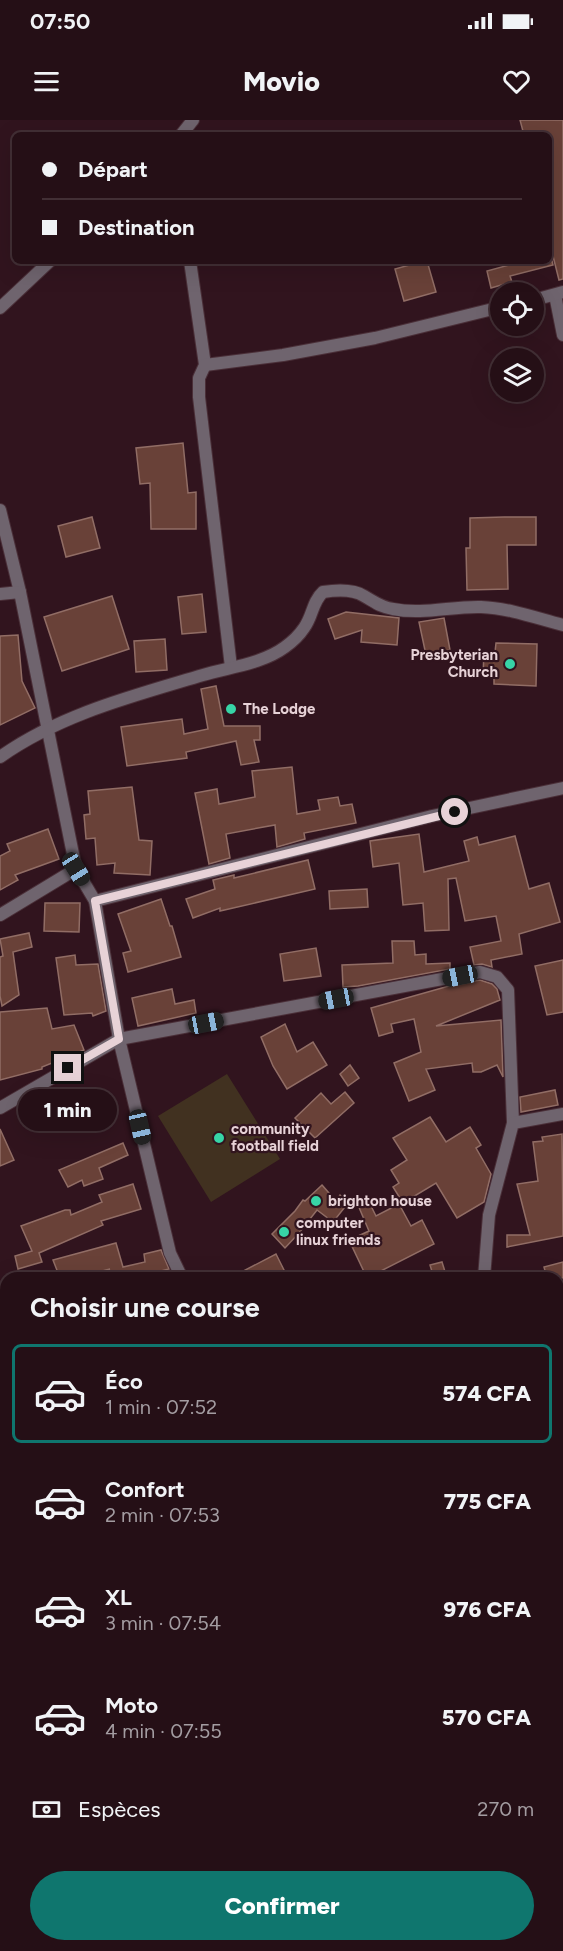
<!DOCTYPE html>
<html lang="fr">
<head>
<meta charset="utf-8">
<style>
  :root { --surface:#250f16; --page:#311d23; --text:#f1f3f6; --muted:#a39ca1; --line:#422f35; --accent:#0f766e }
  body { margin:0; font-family:Figtree,sans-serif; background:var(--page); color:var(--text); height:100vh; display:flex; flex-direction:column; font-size:22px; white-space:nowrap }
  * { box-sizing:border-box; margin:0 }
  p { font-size:20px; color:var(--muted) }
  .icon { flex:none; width:33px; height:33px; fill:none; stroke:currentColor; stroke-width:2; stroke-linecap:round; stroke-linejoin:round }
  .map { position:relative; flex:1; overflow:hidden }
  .drawer { position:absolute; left:0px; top:1152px; width:564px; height:680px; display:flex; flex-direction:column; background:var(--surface); border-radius:18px 18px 0 0; box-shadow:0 6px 24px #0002,0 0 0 2px var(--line) }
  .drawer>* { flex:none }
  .hud { position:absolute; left:12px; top:12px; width:540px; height:132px; border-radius:9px; box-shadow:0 6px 24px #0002,0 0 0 2px var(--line); display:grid; align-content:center; height:132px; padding:0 30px; background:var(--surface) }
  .tools { position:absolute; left:490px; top:162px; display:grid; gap:12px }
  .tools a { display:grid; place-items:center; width:54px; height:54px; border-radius:50%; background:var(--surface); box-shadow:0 6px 24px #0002,0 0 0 2px var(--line); font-size:30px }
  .end { position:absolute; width:27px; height:27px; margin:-14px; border:8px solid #e7d2d7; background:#111; box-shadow:0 0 0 3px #111 }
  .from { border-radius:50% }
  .bubble { position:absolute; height:42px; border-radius:21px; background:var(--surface); box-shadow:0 6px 24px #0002,0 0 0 2px var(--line); font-size:20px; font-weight:800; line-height:42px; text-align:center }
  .car { position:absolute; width:18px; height:36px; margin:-18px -9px; border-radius:8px; box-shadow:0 0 4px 2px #0007; background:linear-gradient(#222 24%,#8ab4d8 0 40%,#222 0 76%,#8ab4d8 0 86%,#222 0) }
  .hud b { display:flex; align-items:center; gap:21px; height:57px; font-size:22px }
  .hud b+b { border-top:2px solid var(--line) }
  .hud i { width:15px; height:15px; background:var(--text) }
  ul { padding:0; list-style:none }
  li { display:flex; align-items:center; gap:18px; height:99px; margin:0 12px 9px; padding:0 18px; border:3px solid transparent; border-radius:9px }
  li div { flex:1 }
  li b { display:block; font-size:22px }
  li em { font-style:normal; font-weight:800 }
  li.active { border-color:var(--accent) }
  li>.icon { width:54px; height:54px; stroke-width:1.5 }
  h2 { padding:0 30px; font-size:27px; line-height:72px }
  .pay { display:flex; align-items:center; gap:15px; height:66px; padding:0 30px; font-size:22px }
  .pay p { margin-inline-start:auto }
  .primary-button { display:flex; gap:12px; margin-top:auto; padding:12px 30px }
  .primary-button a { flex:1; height:69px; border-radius:36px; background:var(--accent); color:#fff; font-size:24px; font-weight:800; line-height:69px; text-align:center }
  .status { display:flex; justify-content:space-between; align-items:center; height:42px; padding:0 30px; background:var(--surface); direction:ltr }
  .status svg { height:16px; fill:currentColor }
  header { display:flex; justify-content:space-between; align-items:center; height:78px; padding:0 30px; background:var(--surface); font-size:27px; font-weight:800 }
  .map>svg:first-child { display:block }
</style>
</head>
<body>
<div class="status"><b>07:50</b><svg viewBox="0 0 49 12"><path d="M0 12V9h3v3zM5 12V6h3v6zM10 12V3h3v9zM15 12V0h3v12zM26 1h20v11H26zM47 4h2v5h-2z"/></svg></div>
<header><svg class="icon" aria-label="menu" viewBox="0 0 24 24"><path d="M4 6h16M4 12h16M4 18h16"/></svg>Movio<svg class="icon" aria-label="heart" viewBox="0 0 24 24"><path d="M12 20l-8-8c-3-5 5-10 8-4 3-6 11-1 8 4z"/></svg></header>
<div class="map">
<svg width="563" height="1831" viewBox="0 0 563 1831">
  <rect width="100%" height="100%" fill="#31141e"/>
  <path fill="#413120" d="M227 954 280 1039 211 1082 158 996Z"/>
  <g fill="#694138" stroke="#916d65" stroke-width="1.5">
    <path d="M520 0H563V159L559 160 549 120V15H524Z"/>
    <path d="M424 141H427L436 172 404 181 395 149Z"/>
    <path d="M516 141H552L553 145 510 156 512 162 491 168 487 151 516 143Z"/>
    <path d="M183 323 188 373 196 372V409H151L150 363 140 364 136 328Z"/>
    <path d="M92 397 100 428 66 437 58 406Z"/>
    <path d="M504 397H536V425H507L508 469 467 470 466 428H470V398Z"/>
    <path d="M202 474 206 512 182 514 178 477Z"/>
    <path d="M112 476 129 529 62 551 44 497Z"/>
    <path d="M346 492 399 498 397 525 361 522 362 510 335 519 328 499Z"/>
    <path d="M444 498 450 530 426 535 419 502Z"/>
    <path d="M18 515 22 561 35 588 0 605V516Z"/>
    <path d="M165 519 167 550 136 552 134 521Z"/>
    <path d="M496 523 537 524 536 566 494 564V556H483L484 532H495Z"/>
    <path d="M216 566 224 606H260V620H254L259 642 241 645 236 621 186 632 187 638 127 646 121 607 182 599 184 614 208 609 201 569Z"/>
    <path d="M292 647 297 694 320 690 318 680 338 677 340 686 352 684 356 703 304 713 305 719 277 727 275 705 226 714 230 738 209 744 195 673 217 669 219 684 255 677 252 651Z"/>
    <path d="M132 667 139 720 152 721 150 755 114 753 115 743 97 745 95 718 86 719 84 695 90 694 88 671Z"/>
    <path d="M48 709 59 739 15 755 18 760 0 770V736L10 731 7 724Z"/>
    <path d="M419 714 424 752 469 741 464 721 477 717 479 725 515 716 529 769 549 763 560 802 519 814 522 834 491 840 492 847 482 844 474 845 470 827 501 821 496 796 465 801 456 758 448 759 449 810 425 811 423 783 403 785 399 743 373 747 370 721Z"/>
    <path d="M308 740 315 769 220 791V788L193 798 186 779 215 769 213 760 234 755V758Z"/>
    <path d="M367 769 368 787 330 789 329 771Z"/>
    <path d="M161 779 170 806H172L181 837 128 852 123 833 131 831 118 794Z"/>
    <path d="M45 783H80L79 812 44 811Z"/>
    <path d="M29 813 32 827 13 832 19 875 2 886 0 876V837L3 836 0 819Z"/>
    <path d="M392 821H414L415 835 426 834V844L450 843V849L358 866 343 867 342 845 393 843Z"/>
    <path d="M316 828 321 856 284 861 280 834Z"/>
    <path d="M75 835 76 845 98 844 106 891 93 896 92 893 64 895 56 838Z"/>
    <path d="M563 840V892L547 895 535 846Z"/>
    <path d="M480 860 492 864 497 869 500 880 436 906 501 900 503 957 497 945 481 952H473L472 943 426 949 435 970 409 981 394 943 421 932 414 899 391 904 393 912 379 916 371 888 449 866Z"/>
    <path d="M172 869 175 884 194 880 196 893 138 906 132 878Z"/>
    <path d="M47 888 52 909 74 905 84 930 42 947V949L0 960V892Z"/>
    <path d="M285 904 297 932 313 922 327 945 287 969 273 946 261 917Z"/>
    <path d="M350 945 359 958 348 966 340 954Z"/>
    <path d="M555 970 558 985 521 992 520 977Z"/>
    <path d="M345 972 354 983 315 1018 295 998 321 973 331 984Z"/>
    <path d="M430 997 446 1022 470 1007 481 1025 476 1028 491 1054 484 1082 457 1098 436 1063 403 1083 393 1067 399 1063 391 1050 407 1040 393 1018Z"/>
    <path d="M0 1009 14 1040 0 1046Z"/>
    <path d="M562 1014 563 1116 507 1127V1115H530L517 1064 538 1061 533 1022 543 1021 542 1017Z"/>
    <path d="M123 1023 128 1035 99 1048 103 1059 84 1066 82 1060 68 1067 59 1050Z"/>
    <path d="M133 1064 141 1089 101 1101 103 1105 39 1133 42 1142 18 1149 15 1136 32 1131 21 1106 65 1090H70L71 1095 102 1082 99 1075Z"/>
    <path d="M322 1065 336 1081 340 1075 349 1082 333 1102 317 1090 299 1113 285 1128 272 1114 295 1091 303 1080 305 1081Z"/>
    <path d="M368 1080 376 1096 399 1084 411 1106 422 1100 434 1124 367 1158 349 1120 369 1111 358 1085Z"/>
    <path d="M116 1123 123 1147 145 1142 144 1134 161 1130 169 1149 145 1155V1158H96V1154L110 1149 75 1158H60L53 1140Z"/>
    <path d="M276 1134 288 1158H230Z"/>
    <path d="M442 1142 447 1158H434L430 1145Z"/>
    <path d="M563 1142V1158H547L544 1147Z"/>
  </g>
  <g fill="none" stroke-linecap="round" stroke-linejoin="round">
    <defs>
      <g id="minor">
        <path d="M181 15 193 0"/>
        <path d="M190 141 205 245 199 258V277L231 547"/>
        <path d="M555 175 563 215"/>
        <path d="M534 180 563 172"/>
        <path d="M0 188 50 141"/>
        <path d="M205 245 283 235 375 218 501 187"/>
        <path d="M0 390 20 472 76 749 95 781 119 919 170 1133 182 1158"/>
        <path d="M0 474 20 472"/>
        <path d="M0 637C61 594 133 576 203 555 230 547 262 544 285 527 292 522 300 514 304 508 313 496 312 482 323 472 336 470 353 469 364 476 375 482 380 487 393 489 423 495 452 486 481 487 509 488 536 498 563 505"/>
        <path d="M95 781 432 696 563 668"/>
        <path d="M0 795 76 749"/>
        <path d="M0 988 119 919 480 852 497 857 508 870 513 1003"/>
        <path d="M484 1158 489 1095 513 1003 563 994"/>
        <path d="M558 1212 563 1210"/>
        <path d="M0 1225 6 1223"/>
        <path d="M0 1432 6 1450"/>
        <path d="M511 1826 512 1831"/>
      </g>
      <g id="tertiary">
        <path d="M558 1364 563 1361"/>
        <path d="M20 1831 26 1826"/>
      </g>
      <g id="trunk">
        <path d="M558 1254 563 1253"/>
        <path d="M0 1408 6 1406"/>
      </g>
    </defs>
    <use href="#minor" stroke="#4a2f38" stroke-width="14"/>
    <use href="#tertiary" stroke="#4a2f38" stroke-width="14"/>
    <use href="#trunk" stroke="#4a2f38" stroke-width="18"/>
    <use href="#minor" stroke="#6f646e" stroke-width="12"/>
    <use href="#tertiary" stroke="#6f646e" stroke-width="12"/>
    <use href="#trunk" stroke="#d0b7d0" stroke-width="16"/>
  </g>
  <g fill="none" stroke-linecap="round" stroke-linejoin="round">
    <path stroke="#e7d2d7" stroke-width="8" d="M68 948 119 919 95 781 455 692"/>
  </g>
  <g fill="#37d4a6" stroke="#31141e" stroke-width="2">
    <circle cx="510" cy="544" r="6"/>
    <circle cx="231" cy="589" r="6"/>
    <circle cx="219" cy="1018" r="6"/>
    <circle cx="316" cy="1081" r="6"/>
    <circle cx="284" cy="1112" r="6"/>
  </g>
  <g text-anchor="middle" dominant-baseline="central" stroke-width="4.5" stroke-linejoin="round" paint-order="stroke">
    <g font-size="15" font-weight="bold" fill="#e7d2d7" stroke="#31141e" text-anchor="start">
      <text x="498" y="535" text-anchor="end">Presbyterian<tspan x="498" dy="17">Church</tspan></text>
      <text x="243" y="589">The Lodge</text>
      <text x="231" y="1009">community<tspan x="231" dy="17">football field</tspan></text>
      <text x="328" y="1081">brighton house</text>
      <text x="296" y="1103">computer<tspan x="296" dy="17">linux friends</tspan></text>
    </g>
  </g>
</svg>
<div class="tools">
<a><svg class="icon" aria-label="locate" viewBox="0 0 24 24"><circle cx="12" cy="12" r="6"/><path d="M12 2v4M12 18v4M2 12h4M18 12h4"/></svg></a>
<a><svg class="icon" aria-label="layers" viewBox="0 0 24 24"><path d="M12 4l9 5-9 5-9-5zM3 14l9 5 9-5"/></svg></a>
</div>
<i class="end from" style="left:455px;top:692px"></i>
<i class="end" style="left:68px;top:948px"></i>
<div class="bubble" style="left:18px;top:969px;width:99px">1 min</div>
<i class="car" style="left:76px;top:749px;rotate:148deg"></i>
<i class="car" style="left:460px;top:856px;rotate:259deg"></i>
<i class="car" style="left:336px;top:879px;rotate:259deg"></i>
<i class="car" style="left:206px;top:903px;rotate:79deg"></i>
<i class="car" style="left:140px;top:1007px;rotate:167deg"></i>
<div class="hud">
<b><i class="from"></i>Départ</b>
<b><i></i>Destination</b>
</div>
<section class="drawer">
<h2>Choisir une course</h2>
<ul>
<li class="active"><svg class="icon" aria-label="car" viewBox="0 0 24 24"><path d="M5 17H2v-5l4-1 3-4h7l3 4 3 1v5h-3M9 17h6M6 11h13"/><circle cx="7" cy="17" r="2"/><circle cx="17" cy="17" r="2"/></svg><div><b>Éco</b><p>1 min · 07:52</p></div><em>574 CFA</em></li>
<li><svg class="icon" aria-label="car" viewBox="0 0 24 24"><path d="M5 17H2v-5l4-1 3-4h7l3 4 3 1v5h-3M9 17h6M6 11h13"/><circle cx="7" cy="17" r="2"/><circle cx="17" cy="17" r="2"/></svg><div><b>Confort</b><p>2 min · 07:53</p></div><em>775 CFA</em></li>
<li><svg class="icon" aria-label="car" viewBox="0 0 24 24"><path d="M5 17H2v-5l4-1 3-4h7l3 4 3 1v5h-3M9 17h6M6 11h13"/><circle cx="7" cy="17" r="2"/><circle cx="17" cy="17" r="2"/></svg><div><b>XL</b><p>3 min · 07:54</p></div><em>976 CFA</em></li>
<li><svg class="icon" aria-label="car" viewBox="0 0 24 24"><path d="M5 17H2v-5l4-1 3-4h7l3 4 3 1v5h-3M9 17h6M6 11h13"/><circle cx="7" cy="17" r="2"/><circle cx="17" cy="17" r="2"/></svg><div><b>Moto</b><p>4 min · 07:55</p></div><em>570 CFA</em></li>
</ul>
<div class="pay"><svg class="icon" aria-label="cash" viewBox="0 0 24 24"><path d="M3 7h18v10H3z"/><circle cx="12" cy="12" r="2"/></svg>Espèces<p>270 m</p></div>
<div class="primary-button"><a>Confirmer</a></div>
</section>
</div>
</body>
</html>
